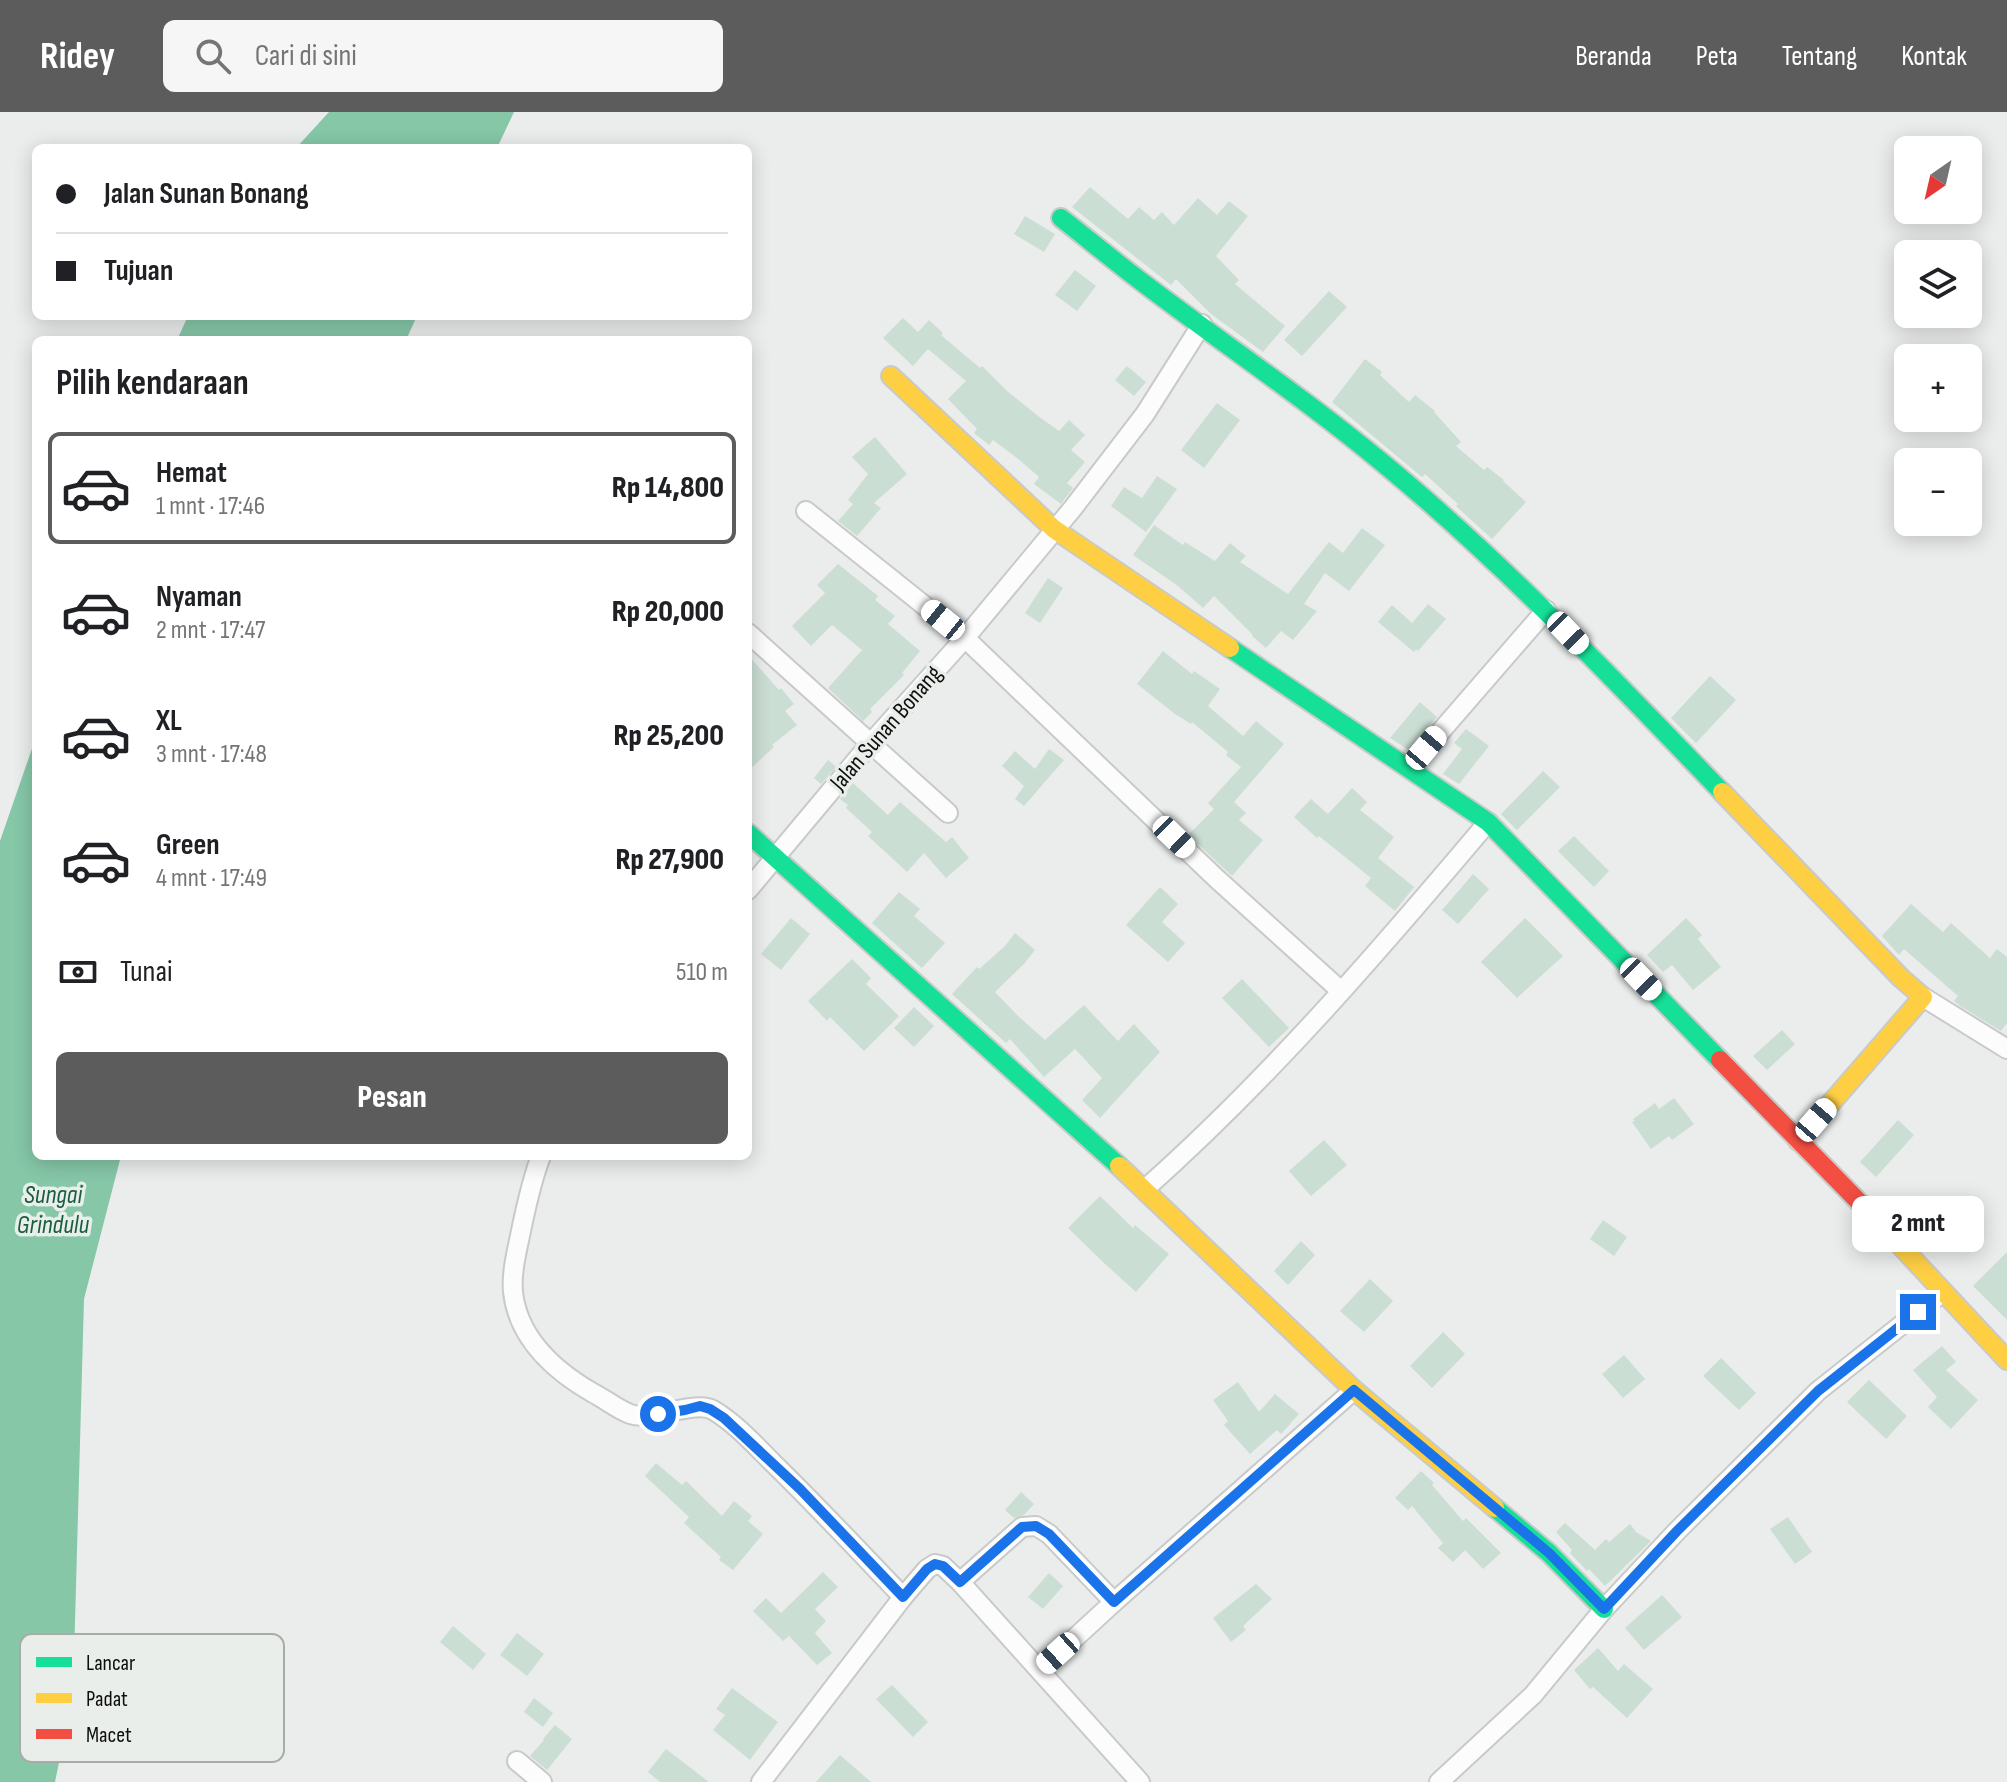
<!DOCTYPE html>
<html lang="id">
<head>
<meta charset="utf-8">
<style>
  :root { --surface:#fff; --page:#f6f6f6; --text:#202124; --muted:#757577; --line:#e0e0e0; --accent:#5b5c5b }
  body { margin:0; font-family:"Sofia Sans Condensed",sans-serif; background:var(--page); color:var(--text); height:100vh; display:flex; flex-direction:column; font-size:30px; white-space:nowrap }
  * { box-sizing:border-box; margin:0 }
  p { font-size:26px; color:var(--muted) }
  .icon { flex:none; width:44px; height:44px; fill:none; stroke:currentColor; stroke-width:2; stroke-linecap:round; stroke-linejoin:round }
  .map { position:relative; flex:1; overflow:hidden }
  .panel { position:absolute; left:32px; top:224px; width:720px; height:824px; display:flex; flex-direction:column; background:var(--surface); border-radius:12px; box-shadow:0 4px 20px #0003 }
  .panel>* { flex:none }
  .banner { position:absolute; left:32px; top:32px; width:720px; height:176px; border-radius:12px; box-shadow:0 4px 20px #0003; display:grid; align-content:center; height:176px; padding:0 24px; background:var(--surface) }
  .needle { width:52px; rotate:214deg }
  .fabs { position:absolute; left:1894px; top:24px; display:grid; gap:16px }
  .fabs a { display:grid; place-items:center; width:88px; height:88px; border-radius:12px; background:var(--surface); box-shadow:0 4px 20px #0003; font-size:40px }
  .end { position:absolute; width:36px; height:36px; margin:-18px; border:10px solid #1a73e8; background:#fff; box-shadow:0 0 0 4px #fff }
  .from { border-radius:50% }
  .bubble { position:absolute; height:56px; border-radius:12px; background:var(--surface); box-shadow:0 4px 20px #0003; font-size:26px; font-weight:800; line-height:56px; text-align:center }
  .car { position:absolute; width:24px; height:48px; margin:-24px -12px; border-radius:10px; box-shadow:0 0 6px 2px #0007; background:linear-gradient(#fff 24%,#345 0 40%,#fff 0 76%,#345 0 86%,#fff 0) }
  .banner b { display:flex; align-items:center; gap:28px; height:76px; font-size:30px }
  .banner b+b { border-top:2px solid var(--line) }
  .banner i { width:20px; height:20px; background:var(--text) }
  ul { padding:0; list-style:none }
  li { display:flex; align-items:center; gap:24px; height:112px; margin:0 16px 12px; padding:0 8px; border:4px solid transparent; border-radius:12px }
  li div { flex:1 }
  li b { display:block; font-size:30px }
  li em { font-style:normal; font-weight:800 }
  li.active { border-color:var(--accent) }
  li>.icon { width:72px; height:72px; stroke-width:1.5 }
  h2 { padding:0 24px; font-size:36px; line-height:96px }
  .pay { display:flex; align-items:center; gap:20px; height:88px; padding:0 24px; font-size:30px }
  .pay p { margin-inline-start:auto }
  .primary-button { display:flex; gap:16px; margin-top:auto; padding:16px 24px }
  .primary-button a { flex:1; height:92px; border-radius:12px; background:var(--accent); color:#fff; font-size:32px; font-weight:800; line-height:92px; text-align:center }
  header { display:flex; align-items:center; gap:48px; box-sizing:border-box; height:112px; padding:0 40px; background:var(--accent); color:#fff }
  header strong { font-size:38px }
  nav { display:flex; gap:44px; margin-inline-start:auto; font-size:28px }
  .search { width:560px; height:72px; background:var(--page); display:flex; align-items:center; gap:20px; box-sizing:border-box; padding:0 28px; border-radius:12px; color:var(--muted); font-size:30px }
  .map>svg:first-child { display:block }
</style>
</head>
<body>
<header>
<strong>Ridey</strong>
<div class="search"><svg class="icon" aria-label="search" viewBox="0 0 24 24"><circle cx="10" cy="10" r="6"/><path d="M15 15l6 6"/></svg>Cari di sini</div>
<nav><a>Beranda</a><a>Peta</a><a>Tentang</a><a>Kontak</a></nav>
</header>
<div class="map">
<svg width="2007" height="1670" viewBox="0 0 2007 1670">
  <rect width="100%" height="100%" fill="#ebedec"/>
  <g fill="#86c7a8">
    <path d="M329 0H514L497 36H296Z"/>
    <path d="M188 204H417L406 228H177Z"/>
    <path d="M36 625V1044H121L84 1187 73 1582 55 1670H0V729Z"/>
  </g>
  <g fill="#cbded4">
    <path d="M1090 75 1128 107 1139 95 1154 108 1162 100 1174 113 1198 86 1217 103 1229 89 1248 104 1216 144 1239 168 1235 172 1285 214 1263 240 1211 202 1176 167 1171 173 1072 95Z"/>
    <path d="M1025 104 1055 122 1044 140 1014 122Z"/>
    <path d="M1075 158 1096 174 1077 199 1055 183Z"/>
    <path d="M1329 179 1347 195 1302 244 1284 228Z"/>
    <path d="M903 206 918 220 929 208 943 221 941 223 980 256 982 254 1007 279 1038 304 1059 319 1069 308 1085 323 1071 338 1085 350 1067 371 1073 376 1061 392 1034 372 1039 365 1017 346 993 328 989 333 974 321 977 317 948 287 966 269 928 237 913 254 883 226Z"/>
    <path d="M1365 247 1382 260 1380 263 1409 290 1415 283 1435 299 1434 300 1461 330 1456 334 1484 358 1487 355 1504 368 1503 369 1526 390 1492 427 1456 394 1458 392 1425 362 1422 365 1332 290Z"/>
    <path d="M1127 254 1146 270 1134 284 1115 268Z"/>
    <path d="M1217 291 1240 308 1204 356 1181 338Z"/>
    <path d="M875 325 907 362 874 391 881 396 857 424 838 409 853 392 848 388 868 362 852 345Z"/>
    <path d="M1157 364 1177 377 1146 420 1111 394 1124 375 1142 386Z"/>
    <path d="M1154 413 1183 433 1185 430 1215 449 1230 431 1246 444 1240 450 1288 482 1329 430 1343 441 1362 416 1385 433 1349 479 1325 461 1304 492 1317 499 1293 528 1281 519 1266 536 1252 524 1253 523 1214 484 1203 496 1178 474 1133 443Z"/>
    <path d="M838 452 878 484 875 488 895 504 888 512 920 539 902 561 904 563 870 597 872 600 863 609 828 576 862 538 832 513 811 534 792 514 825 481 817 473Z"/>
    <path d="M1048 466 1063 476 1040 511 1025 501Z"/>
    <path d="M1428 492 1446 507 1418 539 1416 537 1414 540 1378 510 1392 493 1412 511Z"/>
    <path d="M1163 539 1192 562 1194 559 1220 577 1208 594 1243 624 1256 609 1284 632 1234 690 1246 701 1239 708 1263 728 1232 764 1188 723 1214 697 1208 691 1241 655 1226 643 1228 640 1192 610 1191 612 1175 602 1137 572Z"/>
    <path d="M748 543 779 578 781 576 794 592 785 599 797 613 772 633 774 635 748 659Z"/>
    <path d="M1710 564 1736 588 1696 631 1671 606Z"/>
    <path d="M1420 590 1437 605 1409 638 1390 626Z"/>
    <path d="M1466 617 1489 634 1459 672 1443 662 1462 637 1454 631Z"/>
    <path d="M1049 637 1064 648 1024 694 1015 687 1024 674 1002 654 1015 639 1035 657Z"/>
    <path d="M828 648 836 655 821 672 814 666Z"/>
    <path d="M1543 659 1560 675 1517 718 1501 702Z"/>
    <path d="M853 671 888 703 900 690 946 730 952 725 969 746 946 766 924 741 907 760 868 724 872 720 846 696 848 693 840 687Z"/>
    <path d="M1352 676 1367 690 1360 698 1394 725 1378 746 1414 775 1395 799 1365 774 1371 766 1319 724 1317 726 1294 705 1311 687 1328 702Z"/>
    <path d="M1574 724 1609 759 1594 775 1558 739Z"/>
    <path d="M1473 762 1489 777 1458 812 1442 798Z"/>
    <path d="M1160 775 1178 792 1162 810 1185 831 1168 850 1126 813Z"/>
    <path d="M899 780 920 797 914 804 945 831 922 856 872 811Z"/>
    <path d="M1911 792 1943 820 1951 811 1990 846 1997 837 2007 845V911L2001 919 1960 894 1954 889 1958 884 1904 837 1899 843 1882 824Z"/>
    <path d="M791 806 810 822 781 858 761 842Z"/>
    <path d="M1525 806 1563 844 1517 886 1481 850Z"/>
    <path d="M1686 806 1702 823 1698 827 1721 855 1693 878 1672 853 1663 860 1647 843Z"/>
    <path d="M1015 821 1035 838 1024 852 995 880 1017 903 1045 928 1084 893 1118 929 1134 912 1160 940 1100 1006 1082 988 1102 966 1075 937 1044 965 1010 927 1006 931 952 882 977 855 979 857 1005 834Z"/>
    <path d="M852 847 871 866 866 872 899 904 864 939 830 905 827 909 808 889Z"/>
    <path d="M1242 867 1289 916 1269 935 1222 886Z"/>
    <path d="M914 895 934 914 914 935 894 916Z"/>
    <path d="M1782 918 1795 932 1767 958 1753 944Z"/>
    <path d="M1674 986 1694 1012 1672 1028 1669 1024 1651 1037 1632 1010 1635 1009 1633 1007 1655 991 1659 997Z"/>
    <path d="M1898 1008 1914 1023 1876 1065 1860 1050Z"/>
    <path d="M1324 1028 1347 1053 1311 1084 1289 1059Z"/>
    <path d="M1100 1084 1133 1116 1135 1113 1169 1142 1136 1180 1104 1151 1068 1116Z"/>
    <path d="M1603 1108 1627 1125 1614 1144 1590 1127Z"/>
    <path d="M1301 1129 1315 1143 1288 1173 1274 1159Z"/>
    <path d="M2007 1140V1208L1973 1174Z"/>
    <path d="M1370 1167 1393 1189 1364 1220 1340 1199Z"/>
    <path d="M1443 1220 1465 1242 1432 1276 1410 1254Z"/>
    <path d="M1942 1234 1956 1250 1946 1258 1978 1288 1951 1317 1928 1295 1937 1285 1913 1258Z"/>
    <path d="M1624 1243 1645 1267 1623 1286 1602 1262Z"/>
    <path d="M1721 1246 1756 1281 1739 1298 1703 1264Z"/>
    <path d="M1869 1268 1907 1304 1886 1327 1847 1290Z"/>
    <path d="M1238 1270 1259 1300 1275 1282 1299 1302 1281 1322 1277 1318 1250 1342 1224 1313 1228 1309 1213 1288Z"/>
    <path d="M656 1351 682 1373 686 1369 722 1404 734 1389 752 1404 748 1409 763 1422 733 1458 719 1448 721 1445 684 1411 689 1405 645 1364Z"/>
    <path d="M1421 1359 1434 1371 1432 1373 1463 1409 1466 1406 1501 1441 1483 1457 1465 1438 1453 1450 1438 1436 1443 1431 1412 1394 1408 1398 1395 1386Z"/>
    <path d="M1021 1380 1034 1392 1024 1403 1014 1406 1005 1398Z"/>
    <path d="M1788 1405 1812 1440 1795 1452 1770 1417Z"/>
    <path d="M1565 1411 1595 1438 1606 1427 1609 1430 1630 1412 1636 1420 1651 1429 1605 1474 1589 1457 1587 1459 1570 1441 1572 1438 1556 1420Z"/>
    <path d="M823 1460 838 1475 815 1497 826 1509 815 1521 832 1541 817 1553 789 1524 783 1529 753 1499 766 1486 781 1501Z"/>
    <path d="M1049 1461 1063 1474 1043 1497 1028 1485Z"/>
    <path d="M1256 1472 1272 1487 1243 1514 1246 1518 1231 1530 1213 1506Z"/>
    <path d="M1662 1483 1682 1505 1644 1538 1625 1516Z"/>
    <path d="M453 1514 486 1542 473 1558 440 1530Z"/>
    <path d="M517 1521 544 1542 527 1564 500 1543Z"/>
    <path d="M1598 1536 1618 1559 1624 1552 1653 1577 1627 1606 1593 1575 1590 1577 1574 1558Z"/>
    <path d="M892 1573 928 1610 913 1625 876 1587Z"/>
    <path d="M732 1576 778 1610 750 1648 713 1618 725 1603 716 1597Z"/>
    <path d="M534 1586 553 1601 543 1615 524 1600Z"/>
    <path d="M555 1613 572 1627 547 1658 530 1644 544 1628 543 1627Z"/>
    <path d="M666 1637 709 1670H660L648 1660Z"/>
    <path d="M840 1643 871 1670H816Z"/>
  </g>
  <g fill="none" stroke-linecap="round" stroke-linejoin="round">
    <defs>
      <g id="street">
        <path d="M806 399 965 526 1217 767 1341 879"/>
        <path d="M748 521 948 701"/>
        <path d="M1409 656 1546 498"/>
        <path d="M748 778 870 632 965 526 1073 396 1145 302 1202 212"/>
        <path d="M1923 885 2007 937"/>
        <path d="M541 1044C532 1067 527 1091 522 1114 518 1135 511 1159 513 1180 518 1226 555 1259 593 1281 605 1287 617 1297 630 1302 652 1310 694 1288 713 1298 735 1311 754 1332 772 1350 817 1394 860 1440 903 1485"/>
        <path d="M1145 1077C1270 966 1380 838 1488 710"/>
        <path d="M960 1470 1022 1415 1036 1414 1049 1422 1114 1490 1354 1278"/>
        <path d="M1040 1558 1114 1490"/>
        <path d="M517 1649 542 1670"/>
        <path d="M761 1670 903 1485 927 1457 935 1452 943 1454 960 1470 1140 1670"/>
        <path d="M1439 1670 1533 1583 1604 1497 1677 1419 1818 1279 1943 1180"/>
      </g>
      <g id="fast">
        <path d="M1061 106C1088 127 1114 149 1142 170 1222 231 1306 287 1384 352 1505 452 1613 567 1722 680"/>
        <path d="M1230 536 1488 710 1720 948"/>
        <path d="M748 721 1119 1054"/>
        <path d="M1495 1396 1549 1441 1604 1497"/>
      </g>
      <g id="slow">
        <path d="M891 264 1054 417 1230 536"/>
        <path d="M1722 680 1901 866 1923 885 1798 1029"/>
        <path d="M1119 1054 1354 1278 1495 1396"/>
        <path d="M1861 1092C1910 1143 1958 1196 2007 1248"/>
      </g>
      <path id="jam" d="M1720 948 1861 1092"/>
    </defs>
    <use href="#street" stroke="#c8cac9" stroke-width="22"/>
    <use href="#fast" stroke="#c8cac9" stroke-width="22"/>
    <use href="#slow" stroke="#c8cac9" stroke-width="22"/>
    <use href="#jam" stroke="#c8cac9" stroke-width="22"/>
    <use href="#street" stroke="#fcfcfc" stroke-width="18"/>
    <use href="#fast" stroke="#16e098" stroke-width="18"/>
    <use href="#slow" stroke="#ffcf43" stroke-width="18"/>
    <use href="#jam" stroke="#f24e42" stroke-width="18"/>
  </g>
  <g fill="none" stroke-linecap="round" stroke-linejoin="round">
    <path stroke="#1a73e8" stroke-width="10" d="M658 1302 685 1298 700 1294 710 1297 724 1306 800 1377 903 1485 927 1457 935 1452 943 1454 960 1470 1022 1415 1036 1414 1049 1422 1114 1490 1354 1278 1549 1441 1604 1497 1677 1419 1818 1279 1918 1200"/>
  </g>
  <g text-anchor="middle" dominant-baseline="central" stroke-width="7" stroke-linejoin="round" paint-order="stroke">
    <g font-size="24" fill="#0d0e0d" stroke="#eaeeeb">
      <text transform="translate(886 616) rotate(-49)">Jalan Sunan Bonang</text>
    </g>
    <g font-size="26" font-style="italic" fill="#185e41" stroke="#eaeeeb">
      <text x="53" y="1083">Sungai<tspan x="53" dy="30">Grindulu</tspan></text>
    </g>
  </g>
  <rect x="20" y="1522" width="264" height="128" rx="12" fill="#eaeeeb" stroke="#a8aba8" stroke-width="2"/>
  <rect x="36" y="1545" width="36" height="10" fill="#16e098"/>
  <rect x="36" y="1581" width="36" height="10" fill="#ffcf43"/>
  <rect x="36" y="1617" width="36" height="10" fill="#f24e42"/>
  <g font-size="22" fill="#0d0e0d">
    <text x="86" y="1558">Lancar</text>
    <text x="86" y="1594">Padat</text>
    <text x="86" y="1630">Macet</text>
  </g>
</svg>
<div class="fabs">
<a><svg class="needle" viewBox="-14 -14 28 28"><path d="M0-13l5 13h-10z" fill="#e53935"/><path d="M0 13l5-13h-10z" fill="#757577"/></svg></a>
<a><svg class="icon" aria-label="layers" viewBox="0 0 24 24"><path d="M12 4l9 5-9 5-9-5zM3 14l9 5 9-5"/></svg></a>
<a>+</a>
<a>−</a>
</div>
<i class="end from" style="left:658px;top:1302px"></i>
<i class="end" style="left:1918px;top:1200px"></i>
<div class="bubble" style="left:1852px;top:1084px;width:132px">2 mnt</div>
<i class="car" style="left:943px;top:508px;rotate:309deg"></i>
<i class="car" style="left:1568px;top:521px;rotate:136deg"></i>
<i class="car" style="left:1426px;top:636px;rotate:40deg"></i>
<i class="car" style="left:1174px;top:725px;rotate:134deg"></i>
<i class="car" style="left:1641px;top:867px;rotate:136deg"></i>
<i class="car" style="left:1816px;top:1008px;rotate:41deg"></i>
<i class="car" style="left:1058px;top:1541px;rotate:228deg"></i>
<div class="banner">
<b><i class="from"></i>Jalan Sunan Bonang</b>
<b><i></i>Tujuan</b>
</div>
<section class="panel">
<h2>Pilih kendaraan</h2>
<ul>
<li class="active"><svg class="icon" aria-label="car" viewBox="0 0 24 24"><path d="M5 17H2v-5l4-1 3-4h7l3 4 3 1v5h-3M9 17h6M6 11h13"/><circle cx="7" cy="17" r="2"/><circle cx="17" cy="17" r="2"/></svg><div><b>Hemat</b><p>1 mnt · 17:46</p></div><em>Rp 14,800</em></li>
<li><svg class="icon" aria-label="car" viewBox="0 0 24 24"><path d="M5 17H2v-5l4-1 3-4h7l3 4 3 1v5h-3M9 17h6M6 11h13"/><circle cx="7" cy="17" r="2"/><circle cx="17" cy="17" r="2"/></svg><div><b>Nyaman</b><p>2 mnt · 17:47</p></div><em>Rp 20,000</em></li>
<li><svg class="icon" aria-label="car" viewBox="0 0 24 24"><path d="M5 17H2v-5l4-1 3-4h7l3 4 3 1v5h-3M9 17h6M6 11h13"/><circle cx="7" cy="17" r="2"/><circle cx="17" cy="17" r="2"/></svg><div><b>XL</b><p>3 mnt · 17:48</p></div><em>Rp 25,200</em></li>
<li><svg class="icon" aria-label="car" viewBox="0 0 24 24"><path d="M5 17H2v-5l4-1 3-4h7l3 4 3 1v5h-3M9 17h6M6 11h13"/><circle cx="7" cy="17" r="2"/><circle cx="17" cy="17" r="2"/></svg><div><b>Green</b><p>4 mnt · 17:49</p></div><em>Rp 27,900</em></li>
</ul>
<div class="pay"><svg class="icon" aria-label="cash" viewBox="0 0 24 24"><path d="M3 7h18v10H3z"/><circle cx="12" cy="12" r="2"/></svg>Tunai<p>510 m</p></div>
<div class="primary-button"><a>Pesan</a></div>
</section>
</div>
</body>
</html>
